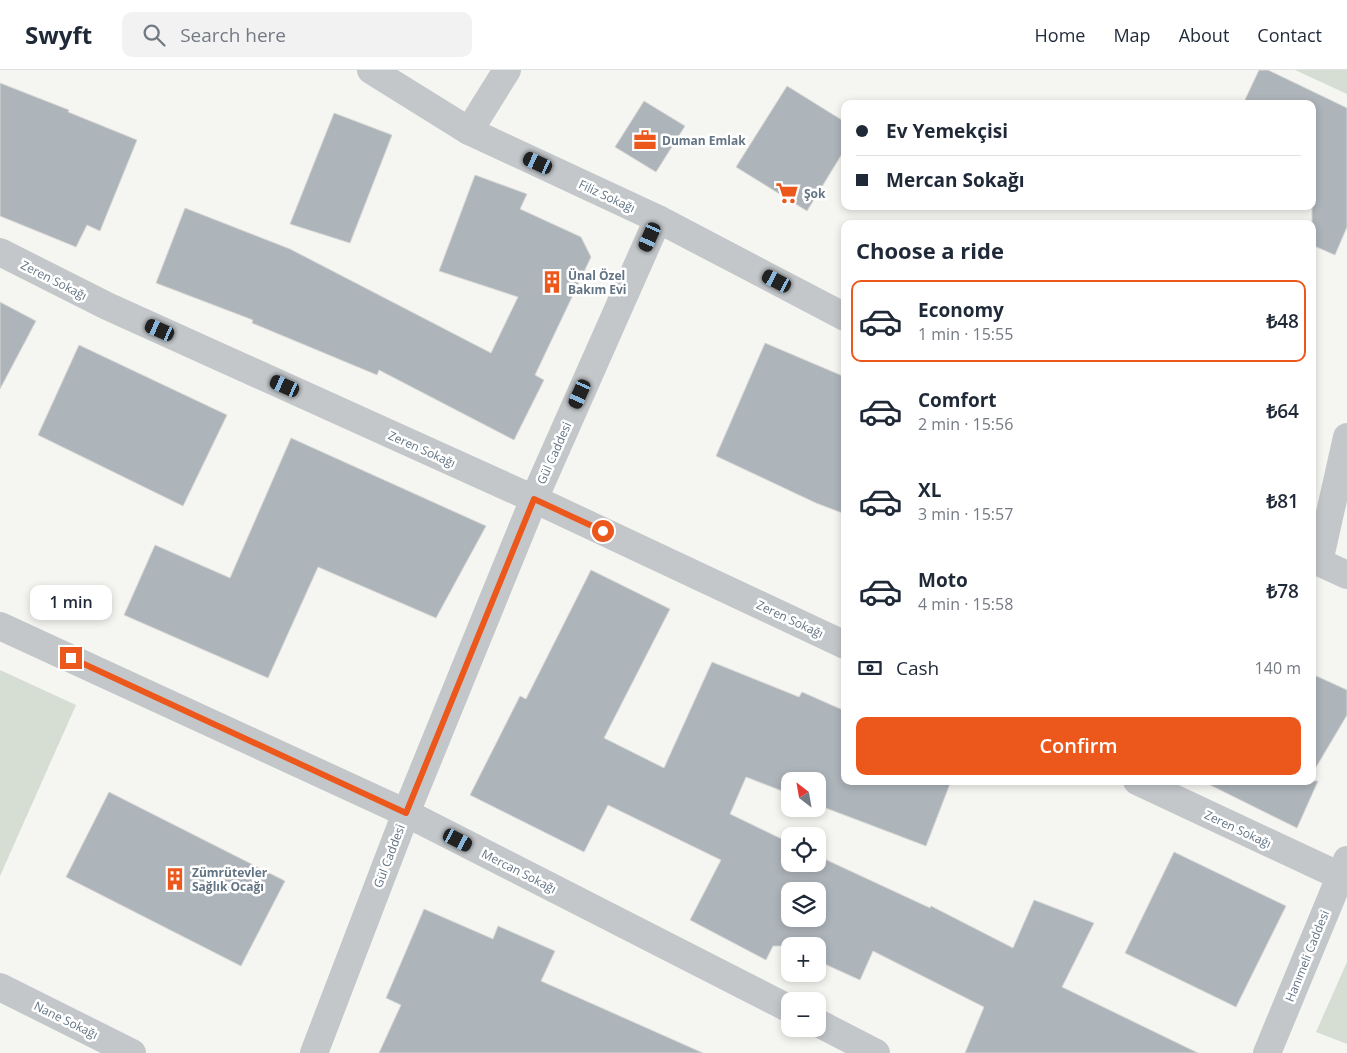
<!DOCTYPE html>
<html lang="en">
<head>
<meta charset="utf-8">
<style>
  :root { --surface:#fff; --page:#f2f2f3; --text:#1f2937; --muted:#747a83; --line:#e0e1e3; --accent:#ec571b }
  body { margin:0; font-family:"Open Sans",sans-serif; background:var(--page); color:var(--text); height:100vh; display:flex; flex-direction:column; font-size:19px; white-space:nowrap }
  * { box-sizing:border-box; margin:0 }
  p { font-size:16px; color:var(--muted) }
  .icon { flex:none; width:28px; height:28px; fill:none; stroke:currentColor; stroke-width:2; stroke-linecap:round; stroke-linejoin:round }
  .map { position:relative; flex:1; overflow:hidden }
  .details { position:absolute; left:841px; top:150px; width:475px; height:565px; display:flex; flex-direction:column; background:var(--surface); border-radius:10px; box-shadow:0 2px 8px #0003 }
  .details>* { flex:none }
  .banner { position:absolute; left:841px; top:30px; width:475px; height:110px; border-radius:10px; box-shadow:0 2px 8px #0003; display:grid; align-content:center; height:110px; padding:0 15px; background:var(--surface) }
  .needle { width:32px; rotate:329deg }
  .tools { position:absolute; left:781px; top:702px; display:grid; gap:10px }
  .tools a { display:grid; place-items:center; width:45px; height:45px; border-radius:10px; background:var(--surface); box-shadow:0 2px 8px #0003; font-size:25px }
  .end { position:absolute; width:22px; height:22px; margin:-11px; border:6px solid #ec571b; background:#fff; box-shadow:0 0 0 2px #fff }
  .from { border-radius:50% }
  .bubble { position:absolute; height:35px; border-radius:10px; background:var(--surface); box-shadow:0 2px 8px #0003; font-size:16px; font-weight:600; line-height:35px; text-align:center }
  .car { position:absolute; width:15px; height:30px; margin:-15px -8px; border-radius:6px; box-shadow:0 0 4px 1px #0007; background:linear-gradient(#222 24%,#8ab4d8 0 40%,#222 0 76%,#8ab4d8 0 86%,#222 0) }
  .banner b { display:flex; align-items:center; gap:18px; height:48px; font-size:19px }
  .banner b+b { border-top:1px solid var(--line) }
  .banner i { width:12px; height:12px; background:var(--text) }
  ul { padding:0; list-style:none }
  li { display:flex; align-items:center; gap:15px; height:82px; margin:0 10px 8px; padding:0 5px; border:2px solid transparent; border-radius:10px }
  li div { flex:1 }
  li b { display:block; font-size:19px }
  li em { font-style:normal; font-weight:600 }
  li.active { border-color:var(--accent) }
  li>.icon { width:45px; height:45px; stroke-width:1.5 }
  h2 { padding:0 15px; font-size:22px; line-height:60px }
  .pay { display:flex; align-items:center; gap:12px; height:55px; padding:0 15px; font-size:19px }
  .pay p { margin-inline-start:auto }
  .button { display:flex; gap:10px; margin-top:auto; padding:10px 15px }
  .button a { flex:1; height:58px; border-radius:10px; background:var(--accent); color:#fff; font-size:20px; font-weight:600; line-height:58px; text-align:center }
  header { display:flex; align-items:center; gap:30px; box-sizing:border-box; height:70px; padding:0 25px; background:var(--surface); border-bottom:1px solid var(--line) }
  header strong { font-size:24px }
  nav { display:flex; gap:28px; margin-inline-start:auto; font-size:18px }
  .search { width:350px; height:45px; background:var(--page); display:flex; align-items:center; gap:12px; box-sizing:border-box; padding:0 18px; border-radius:10px; color:var(--muted); font-size:19px }
  .map>svg:first-child { display:block }
</style>
</head>
<body>
<header>
<strong>Swyft</strong>
<div class="search"><svg class="icon" aria-label="search" viewBox="0 0 24 24"><circle cx="10" cy="10" r="6"/><path d="M15 15l6 6"/></svg>Search here</div>
<nav><a>Home</a><a>Map</a><a>About</a><a>Contact</a></nav>
</header>
<div class="map">
<svg width="1347" height="983" viewBox="0 0 1347 983">
  <rect width="100%" height="100%" fill="#f5f6f1"/>
  <g fill="#d6ddd2">
    <path d="M1295 0H1347V24Z"/>
    <path d="M0 600 76 635 0 806Z"/>
    <path d="M1347 892V974L1316 962Z"/>
  </g>
  <g fill="#adb4ba" stroke="#d7d7d4" fill-rule="evenodd">
    <path d="M1259 0H1268L1347 38V157L1335 185 1312 175V34H1243Z"/>
    <path d="M0 13 69 40 68 42 137 70 100 161 87 155 76 177 0 146Z"/>
    <path d="M787 16 845 52V79L807 141 736 97Z"/>
    <path d="M644 31 685 56 656 102 615 77Z"/>
    <path d="M334 43 392 65 350 173 290 154Z"/>
    <path d="M475 105 527 124 520 139 581 167 591 187 535 305 544 310 514 370 379 300 377 305 252 253 253 250 156 213 185 138 290 179 491 283 518 227 439 201Z"/>
    <path d="M0 232 36 251 0 319Z"/>
    <path d="M765 273 845 307V444L816 433 716 386Z"/>
    <path d="M79 275 227 345 183 436 38 365Z"/>
    <path d="M291 368 486 456 436 548 318 497 268 608 124 545 155 475 230 508Z"/>
    <path d="M591 500 670 539 604 668 664 698 712 592 799 627 802 622 845 641V711H951L926 776 818 735V711H790V724L746 707 730 744 790 773V794H818V786L930 838 931 836 1013 878 1034 830 1094 853 1062 917 1198 983H965L984 937 873 881 860 910 818 891V876H773L766 890 690 850 721 790 608 735 584 782 470 725 520 626 526 629ZM790 821H818V849H790Z"/>
    <path d="M1312 604 1347 620V645L1312 704Z"/>
    <path d="M1202 711H1318L1297 758Z"/>
    <path d="M109 722 285 811 241 896 66 807Z"/>
    <path d="M1174 782 1286 836 1236 937 1125 883Z"/>
    <path d="M424 839 493 869 498 856 555 881 541 911 703 983H379L401 935 386 928Z"/>
  </g>
  <g fill="none" stroke-linecap="round" stroke-linejoin="round">
    <g stroke="#c3c7ca" stroke-width="28">
      <path d="M371 0 469 61 658 149 845 247"/>
      <path d="M469 61 507 0"/>
      <path d="M0 182 107 236 534 429 845 575"/>
      <path d="M1312 489 1347 505"/>
      <path d="M1319 492 1347 367"/>
      <path d="M0 556 406 743 790 939"/>
      <path d="M1137 711 1340 806"/>
      <path d="M0 917 132 983"/>
      <path d="M818 953 876 983"/>
      <path d="M314 983 406 743 534 429 658 149"/>
      <path d="M1267 983 1347 790"/>
    </g>
  </g>
  <g fill="none" stroke-linecap="round" stroke-linejoin="round">
    <path stroke="#ec571b" stroke-width="6" d="M71 588 406 743 534 429 603 461"/>
  </g>
  <defs>
    <symbol id="office-bare" viewBox="-9 -9 18 18"><path d="M-6-3h4V-5.5h4V-3h4V5H-6ZM-1-4.5V-3h2v-1.5ZM-6 0V1H6V0Z" fill="#ec571b" stroke="#fff" stroke-width="2.5" paint-order="stroke"/></symbol>
    <symbol id="supermarket-bare" viewBox="-9 -9 18 18"><path d="M-6-5.5h2.5l.6 2H6L4.5 2H-2.5L-4.4-4H-6ZM-1.5 3.2a1.3 1.3 0 1 0 .1 0ZM3 3.2a1.3 1.3 0 1 0 .1 0Z" fill="#ec571b" stroke="#fff" stroke-width="2.5" paint-order="stroke"/></symbol>
    <symbol id="building-bare" viewBox="-9 -9 18 18"><path d="M-4-6H4V6H1V3H-1V6H-4ZM-2.5-4.3h1.7v1.8h-1.7ZM.8-4.3h1.7v1.8H.8ZM-2.5-1h1.7V.8h-1.7ZM.8-1h1.7V.8H.8Z" fill="#ec571b" stroke="#fff" stroke-width="2.5" paint-order="stroke"/></symbol>
  </defs>
  <g fill-rule="evenodd">
    <use href="#office-bare" x="629" y="54" width="32" height="32"/>
    <use href="#supermarket-bare" x="771" y="107" width="32" height="32"/>
    <use href="#building-bare" x="536" y="196" width="32" height="32"/>
    <use href="#building-bare" x="159" y="793" width="32" height="32"/>
  </g>
  <g text-anchor="middle" dominant-baseline="central" stroke-width="5" stroke-linejoin="round" paint-order="stroke">
    <g font-size="12" font-weight="bold" fill="#637484" stroke="#fff" text-anchor="start">
      <text x="662" y="70">Duman Emlak</text>
      <text x="804" y="123">Şok</text>
      <text x="568" y="205">Ünal Özel<tspan x="568" dy="14">Bakım Evi</tspan></text>
      <text x="192" y="802">Zümrütevler<tspan x="192" dy="14">Sağlık Ocağı</tspan></text>
    </g>
    <g font-size="12" fill="#637484" stroke="#fff">
      <text transform="translate(607 126) rotate(25)">Filiz Sokağı</text>
      <text transform="translate(54 210) rotate(27)">Zeren Sokağı</text>
      <text transform="translate(422 379) rotate(24)">Zeren Sokağı</text>
      <text transform="translate(554 383) rotate(-66)">Gül Caddesi</text>
      <text transform="translate(790 549) rotate(25)">Zeren Sokağı</text>
      <text transform="translate(1238 759) rotate(25)">Zeren Sokağı</text>
      <text transform="translate(389 786) rotate(-69)">Gül Caddesi</text>
      <text transform="translate(519 801) rotate(27)">Mercan Sokağı</text>
      <text transform="translate(1307 886) rotate(-68)">Hanımeli Caddesi</text>
      <text transform="translate(66 950) rotate(26)">Nane Sokağı</text>
    </g>
  </g>
</svg>
<div class="tools">
<a><svg class="needle" viewBox="-14 -14 28 28"><path d="M0-13l5 13h-10z" fill="#e53935"/><path d="M0 13l5-13h-10z" fill="#747a83"/></svg></a>
<a><svg class="icon" aria-label="locate" viewBox="0 0 24 24"><circle cx="12" cy="12" r="6"/><path d="M12 2v4M12 18v4M2 12h4M18 12h4"/></svg></a>
<a><svg class="icon" aria-label="layers" viewBox="0 0 24 24"><path d="M12 4l9 5-9 5-9-5zM3 14l9 5 9-5"/></svg></a>
<a>+</a>
<a>−</a>
</div>
<i class="end from" style="left:603px;top:461px"></i>
<i class="end" style="left:71px;top:588px"></i>
<div class="bubble" style="left:30px;top:515px;width:82px">1 min</div>
<i class="car" style="left:538px;top:93px;rotate:295deg"></i>
<i class="car" style="left:650px;top:167px;rotate:204deg"></i>
<i class="car" style="left:777px;top:211px;rotate:297deg"></i>
<i class="car" style="left:160px;top:260px;rotate:294deg"></i>
<i class="car" style="left:285px;top:316px;rotate:294deg"></i>
<i class="car" style="left:580px;top:324px;rotate:204deg"></i>
<i class="car" style="left:458px;top:770px;rotate:117deg"></i>
<div class="banner">
<b><i class="from"></i>Ev Yemekçisi</b>
<b><i></i>Mercan Sokağı</b>
</div>
<section class="details">
<h2>Choose a ride</h2>
<ul>
<li class="active"><svg class="icon" aria-label="car" viewBox="0 0 24 24"><path d="M5 17H2v-5l4-1 3-4h7l3 4 3 1v5h-3M9 17h6M6 11h13"/><circle cx="7" cy="17" r="2"/><circle cx="17" cy="17" r="2"/></svg><div><b>Economy</b><p>1 min · 15:55</p></div><em>₺48</em></li>
<li><svg class="icon" aria-label="car" viewBox="0 0 24 24"><path d="M5 17H2v-5l4-1 3-4h7l3 4 3 1v5h-3M9 17h6M6 11h13"/><circle cx="7" cy="17" r="2"/><circle cx="17" cy="17" r="2"/></svg><div><b>Comfort</b><p>2 min · 15:56</p></div><em>₺64</em></li>
<li><svg class="icon" aria-label="car" viewBox="0 0 24 24"><path d="M5 17H2v-5l4-1 3-4h7l3 4 3 1v5h-3M9 17h6M6 11h13"/><circle cx="7" cy="17" r="2"/><circle cx="17" cy="17" r="2"/></svg><div><b>XL</b><p>3 min · 15:57</p></div><em>₺81</em></li>
<li><svg class="icon" aria-label="car" viewBox="0 0 24 24"><path d="M5 17H2v-5l4-1 3-4h7l3 4 3 1v5h-3M9 17h6M6 11h13"/><circle cx="7" cy="17" r="2"/><circle cx="17" cy="17" r="2"/></svg><div><b>Moto</b><p>4 min · 15:58</p></div><em>₺78</em></li>
</ul>
<div class="pay"><svg class="icon" aria-label="cash" viewBox="0 0 24 24"><path d="M3 7h18v10H3z"/><circle cx="12" cy="12" r="2"/></svg>Cash<p>140 m</p></div>
<div class="button"><a>Confirm</a></div>
</section>
</div>
</body>
</html>
